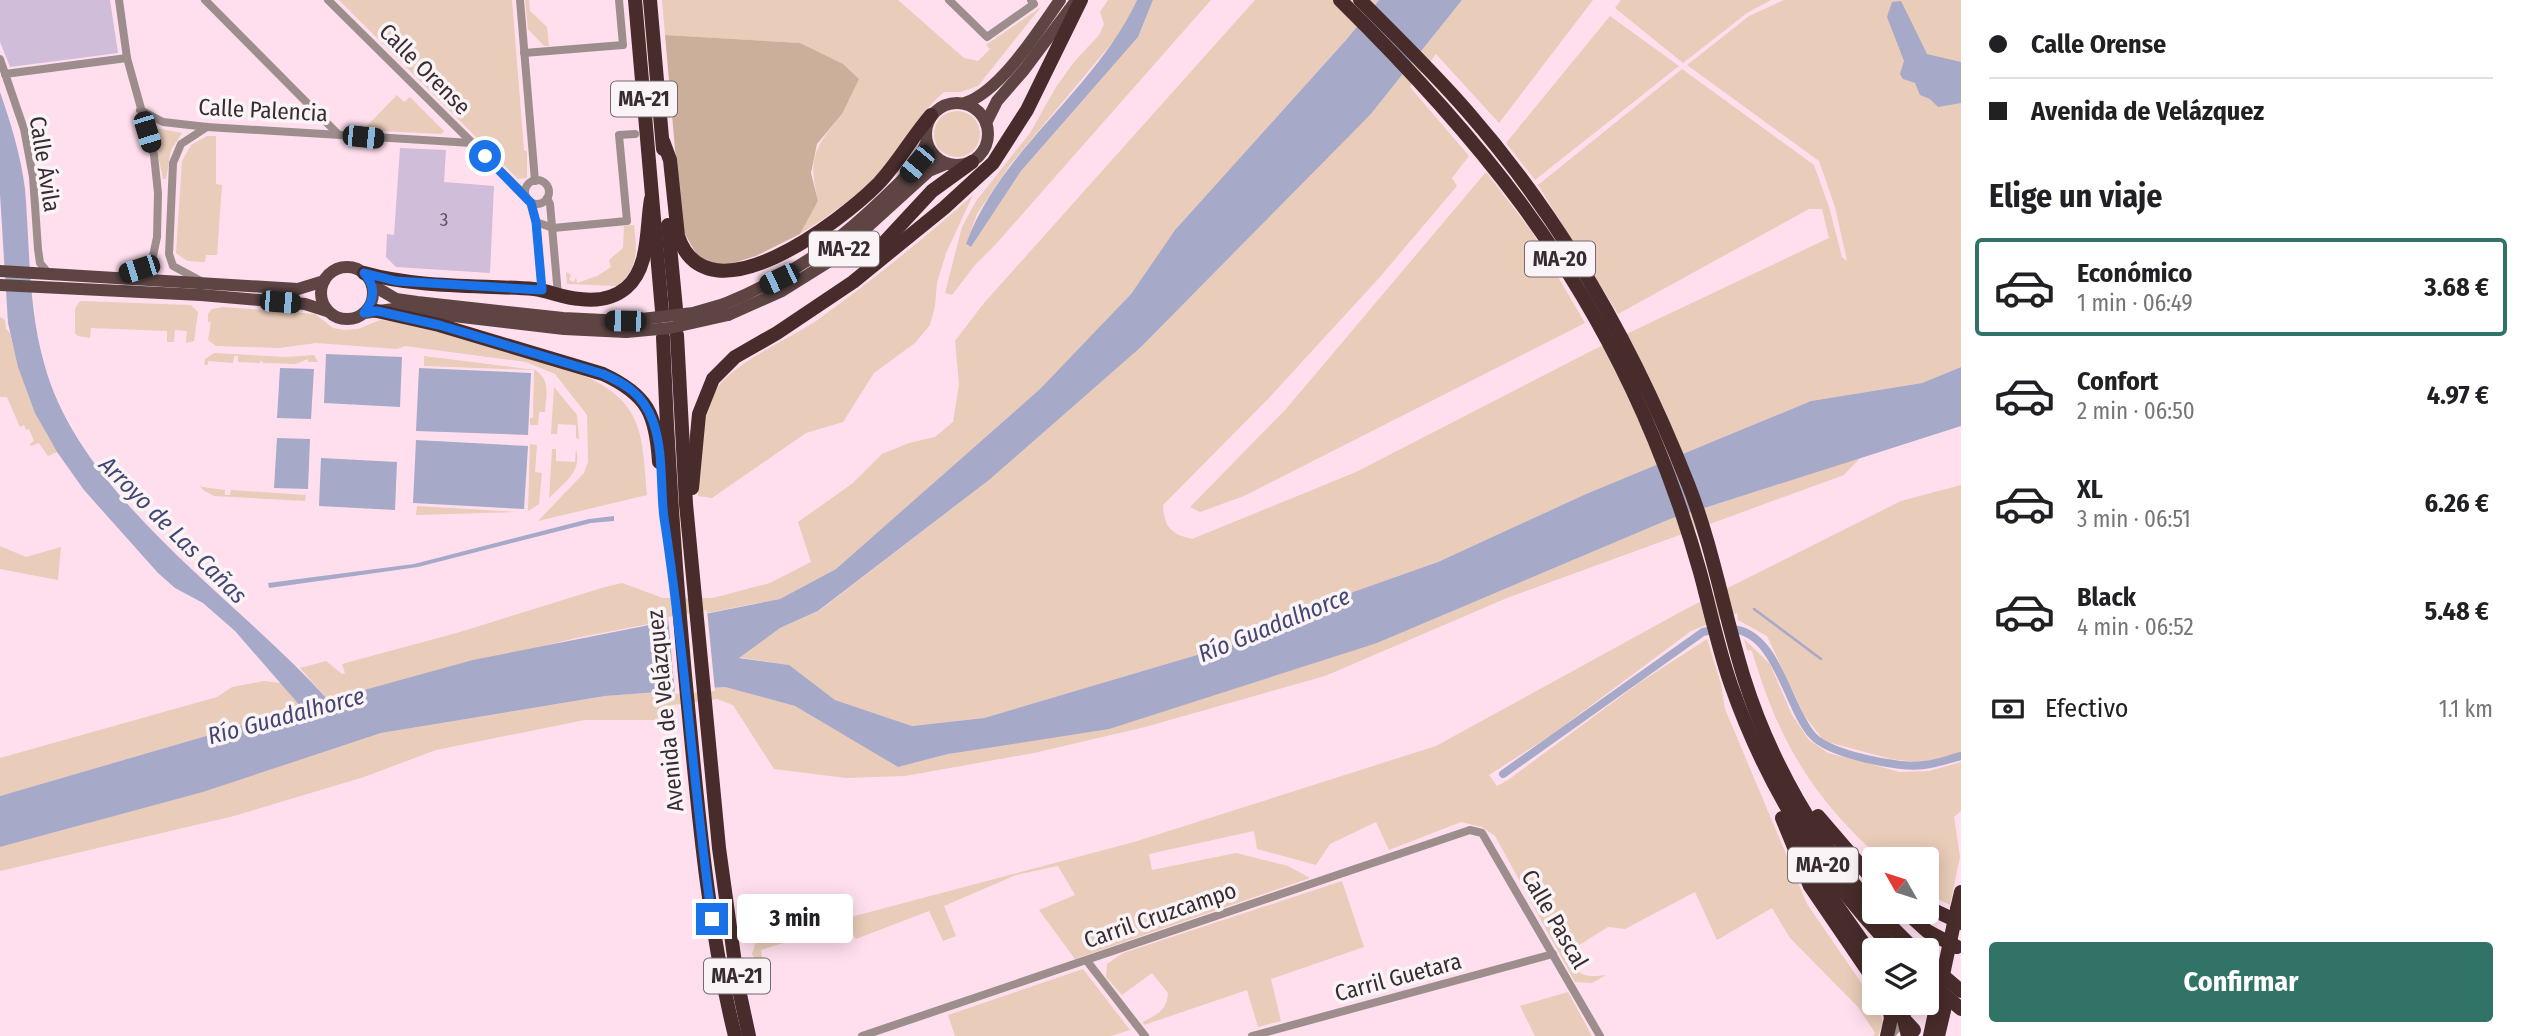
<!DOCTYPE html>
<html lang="es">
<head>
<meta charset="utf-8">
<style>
  :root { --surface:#fff; --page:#f2f2f2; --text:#202124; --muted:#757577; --line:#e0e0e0; --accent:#317467 }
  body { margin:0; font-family:"Fira Sans Condensed",sans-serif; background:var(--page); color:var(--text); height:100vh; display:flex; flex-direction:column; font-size:26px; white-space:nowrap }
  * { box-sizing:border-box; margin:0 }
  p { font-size:23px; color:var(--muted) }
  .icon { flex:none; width:38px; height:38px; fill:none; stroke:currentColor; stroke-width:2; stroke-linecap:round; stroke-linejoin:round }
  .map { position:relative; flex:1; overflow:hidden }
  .side { display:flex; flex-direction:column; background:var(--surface); width:560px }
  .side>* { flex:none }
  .banner { display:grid; align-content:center; height:154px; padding:0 28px; background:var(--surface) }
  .needle { width:46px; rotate:309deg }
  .tools { position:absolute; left:1862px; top:847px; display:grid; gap:14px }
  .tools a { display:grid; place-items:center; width:77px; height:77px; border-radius:7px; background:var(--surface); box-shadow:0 4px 18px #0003; font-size:35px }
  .end { position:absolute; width:32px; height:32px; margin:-16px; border:9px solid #1a73e8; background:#fff; box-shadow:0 0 0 4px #fff }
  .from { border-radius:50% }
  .bubble { position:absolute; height:49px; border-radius:7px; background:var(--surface); box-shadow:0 4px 18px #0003; font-size:23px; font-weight:700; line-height:49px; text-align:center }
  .car { position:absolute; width:21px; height:42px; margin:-21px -10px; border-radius:9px; box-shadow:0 0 5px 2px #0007; background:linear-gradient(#222 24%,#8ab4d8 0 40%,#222 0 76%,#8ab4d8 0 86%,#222 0) }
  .banner b { display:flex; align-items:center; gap:24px; height:66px; font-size:26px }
  .banner b+b { border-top:2px solid var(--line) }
  .banner i { width:18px; height:18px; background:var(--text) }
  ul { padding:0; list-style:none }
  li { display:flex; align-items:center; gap:21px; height:98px; margin:0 14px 10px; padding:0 14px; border:4px solid transparent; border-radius:7px }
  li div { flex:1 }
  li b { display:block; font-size:26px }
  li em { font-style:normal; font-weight:700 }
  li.current { border-color:var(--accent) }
  li>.icon { width:63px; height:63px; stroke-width:1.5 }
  h2 { padding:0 28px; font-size:32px; line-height:84px }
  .pay { display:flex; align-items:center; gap:18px; height:77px; padding:0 28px; font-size:26px }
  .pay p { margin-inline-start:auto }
  .cta { display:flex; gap:14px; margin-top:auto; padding:14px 28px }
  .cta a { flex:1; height:80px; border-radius:7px; background:var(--accent); color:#fff; font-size:28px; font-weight:700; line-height:80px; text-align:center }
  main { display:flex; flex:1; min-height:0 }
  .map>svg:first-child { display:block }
</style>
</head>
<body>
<main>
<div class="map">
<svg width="1961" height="1036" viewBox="0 0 1961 1036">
  <rect width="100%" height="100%" fill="#ffdfee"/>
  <g fill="#e9ccb9">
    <path d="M339 0H512L524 150 527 152V178L518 179Z"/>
    <path d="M525 0H529L530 11 547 27 549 46H544L528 29Z"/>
    <path d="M662 0H898L964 58 978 61 990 49 986 45 1041 7 978 86 961 92H944C916 116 900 151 875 177 852 200 827 217 800 234L818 201C808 157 814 149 842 114L800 43 665 35Z"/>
    <path d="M1108 0H1137L1122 31 1010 165 977 214 966 245 971 247 1021 171 1138 37 1153 0H1211L995 245 975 265 952 295 945 293 962 227 976 201 1030 133 1056 87 1074 62 1099 35 1104 24 1100 12Z"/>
    <path d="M1255 0H1379L1346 40 1175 230 1131 294 1040 389 836 569 780 599 576 638 328 700 300 668 326 661 342 674 345 673 342 664 460 632 605 587 622 583 663 598H713L770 583 811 562 798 522 853 483 882 454 909 443 935 437 953 422 959 384 955 341 984 303Z"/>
    <path d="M1462 0H1593L1499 123 1436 54 1410 87 1469 156 1452 178 1457 186 1379 278 1268 399 1163 505C1164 527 1171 534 1192 539L1356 472 1599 347 1829 238 1822 209H1809L1618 314 1538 185 1682 69 1814 165 1829 207 1842 257 1847 261 1835 207 1819 161 1687 65 1749 16 1784 0H1961V367L1922 383 1811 401 1586 494 1438 562 1271 621 1251 639 984 718 912 726 835 700 788 665 738 657 780 628 819 611 989 480 1141 347 1370 115Z"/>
    <path d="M1621 0H1771L1747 13 1683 63 1615 8Z"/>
    <path d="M1610 16 1679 66 1535 180 1506 143Z"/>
    <path d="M397 95 404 102 410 97 444 131 441 134 363 130Z"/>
    <circle cx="957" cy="134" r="23"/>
    <path d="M152 127 182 133 171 150 166 179H163Z"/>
    <path d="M207 136H216V184L222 185 217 255H206L205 262 187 261 176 253 182 161 191 145Z"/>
    <path d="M1486 172 1532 232 1585 323 1244 496 1200 512 1190 507 1286 409Z"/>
    <path d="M973 195 946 253 937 283 935 306 930 325 915 343 874 373 843 422 806 433 712 498 698 496C698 468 696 421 711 396 733 360 789 341 823 316 875 278 925 238 973 195Z"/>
    <path d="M634 225C637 251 639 268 617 286L567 284 566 272 571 275 569 280 574 282 576 277 577 283 597 276 611 267 609 260 623 248 624 226Z"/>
    <path d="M80 301 191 305 198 312 194 341 186 343 187 331 175 330 174 342H167V331L91 328 90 338 78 336 75 333V309Z"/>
    <path d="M223 307 315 314 333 328 344 330 358 329 380 320 412 323 587 377C645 404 642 438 647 495L538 521 584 473 588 462 587 415 555 374 526 362 405 346 397 349 316 343 280 348 216 346 208 340 211 322H208V314L212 309Z"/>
    <path d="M0 317 5 320 6 329 10 333C20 375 34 414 57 452L48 456 39 443 31 446 30 444 34 441 29 429 26 430 24 425 20 427 7 397H0Z"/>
    <path d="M214 353 285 357 314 355 318 362H308V359L296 364 263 363 261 360 260 363 238 362V356H234L233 363 208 361V365H204L205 359Z"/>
    <path d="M424 356 535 370C551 380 546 395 545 412H539L538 425H530V418H533L534 370 424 366Z"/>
    <path d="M554 387 577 415 579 439 576 438V425L558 424 557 434H551Z"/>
    <path d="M530 444 537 445 535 472 542 473 539 504 528 511Z"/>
    <path d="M552 449H556V461L575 462 576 449C583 471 563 484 549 498Z"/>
    <path d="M1860 458 1844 475 1507 598 1325 676 1145 727 1034 753 905 776 846 778 774 769 733 705 717 699 673 705 659 720H585L436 750 364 777 234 816 0 871V847L203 792 381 733 605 696 725 687 795 706 898 767 1377 643 1670 519Z"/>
    <path d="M199 484 202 487 225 490V495H230L231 490 306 495 305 501 214 496 203 490Z"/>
    <path d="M1961 485V752L1924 763 1891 759 1824 741 1804 715 1767 636 1738 620 1737 613 1691 631 1550 736 1489 775 1497 786 1508 780 1639 683 1707 639 1721 684 1725 709 1807 904 1878 1007 1883 1023 1878 1036H1873L1875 1033 1858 1007 1790 938 1772 908 1717 940 1695 892 1625 929 1608 927 1568 952C1578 975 1580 978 1606 975L1592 983 1575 982 1495 836 1482 827 1461 822 1389 850 1376 822 1330 844 1316 865 1257 849 1254 831 1149 854 1152 870 1236 853 1288 866 1310 878 1075 959 1039 910 1075 895 1058 866 1016 875 944 906 956 936 943 941 929 911 856 939 852 933C822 928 790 941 761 950L763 963 757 964 752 954 756 942 1134 842 1436 746 1684 610 1901 501Z"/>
    <path d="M417 506 518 512 416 515Z"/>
    <path d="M0 546 26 557 61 547 58 580 0 569Z"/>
    <path d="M1744 639 1770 664 1792 715 1809 740 1828 753 1900 772 1929 771 1961 762V811L1954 817 1960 857 1950 905 1927 893V859H1881C1812 797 1778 740 1752 651L1747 650Z"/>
    <path d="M264 681 281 683 302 708 0 796V758L217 697 232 687Z"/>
    <path d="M1342 881 1364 947 1271 979 1281 1021 1258 1027 1247 990 1144 1025 1143 1022C1157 1014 1167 1011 1168 993L1152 973 1122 995 1106 977 1107 964 1123 953Z"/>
    <path d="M1083 969 1130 1030 1111 1036H955L948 1015Z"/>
    <path d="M1568 992 1592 1036H1535L1520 1006Z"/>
  </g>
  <path fill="#ccaf9b" d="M665 35 800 43 843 64 859 79 842 114 817 144 811 173 818 201 800 234 756 256 730 264H712L697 255 682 229Z"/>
  <g fill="#a6a9c8">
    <path d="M1137 0H1153L1138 37 1021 171 971 247 966 244C1001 148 1095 91 1137 0Z"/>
    <path d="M1379 0H1462L1370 115 1141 347 989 480 818 611 780 628 739 658 789 665 835 700 912 726 984 718 1251 639 1271 621 1438 562 1586 494 1811 401 1922 383 1961 367V426L1670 519 1377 643 1109 729 948 754 898 767 795 706 725 687 605 696 381 733 203 792 0 847V796L302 708 235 631 203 603 175 588 158 573 84 490 57 452 35 413 18 367 8 323 0 194V92C11 124 21 156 25 189 30 248 28 306 44 363 80 498 238 599 328 700L473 660 780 599 836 569 1040 389 1131 294 1175 230 1346 40Z"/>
    <path d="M1901 1 1927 54 1961 62V103L1938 107 1930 99 1920 95 1915 83 1903 79 1900 74 1904 61 1887 17 1892 2Z"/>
    <path d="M326 354 402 357 400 407 324 403Z"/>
    <path d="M280 368 314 369 311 419 277 418Z"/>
    <path d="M419 368 531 373 528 435 416 431Z"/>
    <path d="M277 438 310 439 308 489 274 488Z"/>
    <path d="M416 440 528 446 524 509 413 503Z"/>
    <path d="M321 458 397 462 395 510 319 506Z"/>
    <path d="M614 516V521L591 523 418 567 269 588 268 583 414 564 589 519Z"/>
  </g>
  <path fill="#ffdfee" d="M707 610 715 691 675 694 668 617Z"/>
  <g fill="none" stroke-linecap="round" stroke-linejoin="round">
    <path stroke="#a6a9c8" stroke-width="2.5" d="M1754 609 1821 659"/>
    <g stroke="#a6a9c8" stroke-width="8">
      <path d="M1730 629C1777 630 1786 705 1812 735 1828 754 1900 769 1924 765 1937 764 1949 759 1961 756"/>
      <path d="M1503 774 1703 632 1717 629"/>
    </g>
  </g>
  <g fill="#d0bdda">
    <path d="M0 0H110L118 53 10 67 0 42Z"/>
    <path d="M400 148 446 150 444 182 494 186 490 273 396 267 386 257 387 234 394 235Z"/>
  </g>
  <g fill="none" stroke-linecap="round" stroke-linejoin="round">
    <g stroke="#9d8e8d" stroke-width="8">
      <path d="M119 0 127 58 154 155 158 193 157 237 153 256 149 264 120 275"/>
      <path d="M205 0 338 134"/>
      <path d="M328 0 525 195"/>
      <path d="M520 0 535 181"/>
      <path d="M949 0 987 37 1034 4 1031 0"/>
      <path d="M524 53 623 45 619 0"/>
      <path d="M0 59 24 129 33 177 38 249 40 263 49 274"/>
      <path d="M5 74 127 58"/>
      <path d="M140 110 163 122 207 127 472 143"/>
      <circle cx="537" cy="192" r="12"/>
      <path d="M547 198 550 204 558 295"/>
      <path d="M531 203 536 222 542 290"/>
      <path d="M536 222 553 228 627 221 619 135 635 134"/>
      <path d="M201 281 173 266 169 254 173 163 181 144 207 127"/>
      <path d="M1087 961 1145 1036"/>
      <path d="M862 1036 1470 830 1482 833 1600 1036"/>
      <path d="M1252 1036 1553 954"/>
    </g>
    <path stroke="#9d8e8d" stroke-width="10" d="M1889 1036 1904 1019 1911 1004"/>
    <g stroke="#5e4544" stroke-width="12">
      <circle cx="957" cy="134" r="31"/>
      <path d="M965 103C1001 91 1038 31 1060 0"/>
      <path d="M986 123 997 101 1024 70 1075 2"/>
      <circle cx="347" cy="293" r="26"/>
      <path d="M0 271 298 289 324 281"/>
      <path d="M0 285 201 295 305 304 327 311"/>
      <path d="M372 285 396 299 417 302 563 318 625 321"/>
      <path d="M724 304C802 272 849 234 907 175L917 164 926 143"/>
      <path d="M364 313 394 309 564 329 626 332"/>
      <path d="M728 315 782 291 830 261 929 171 946 164"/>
    </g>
    <g stroke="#472c2b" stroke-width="14">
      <path d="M635 0 662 311"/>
      <path d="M650 0 663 149"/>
      <path d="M1340 0C1476 134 1580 260 1654 439 1672 482 1687 526 1700 572 1710 609 1718 648 1731 685 1766 785 1822 875 1895 950"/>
      <path d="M1360 0C1396 36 1433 72 1467 111 1563 221 1635 349 1688 484 1713 547 1724 614 1744 678 1770 761 1817 843 1874 908"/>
      <path d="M663 141 670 160 678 236C708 324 841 221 878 184 898 163 912 137 931 115"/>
      <path d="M668 225 676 309"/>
      <path d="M867 261 932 191 972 162"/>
      <path d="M364 273C418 288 477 285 534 289 549 291 564 298 580 299 596 301 613 299 626 288 650 268 646 228 651 199"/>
      <path d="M377 311 439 325 603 374C648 395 656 414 659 462"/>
      <path d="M677 335 686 504 719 848 738 985 749 1036"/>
      <path d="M663 337C668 467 677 597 690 727 700 831 710 935 735 1036"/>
      <path d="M692 488 699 414 713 379 735 357 777 333 853 282 944 208 993 163 1027 110 1081 0"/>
      <path d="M1818 816 1874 881"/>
      <path d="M1782 818 1810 886 1874 980"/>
      <path d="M1796 840 1822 884 1874 958"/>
      <path d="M1927 907 1961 923"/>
      <path d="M1957 909 1961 892"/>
      <path d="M1877 912 1915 950"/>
      <path d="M1906 912 1927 931 1957 947"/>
      <path d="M1927 980 1961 1009"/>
      <path d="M1889 1003 1914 1030"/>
      <path d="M1887 1036 1891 1018 1888 1003"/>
      <path d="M1938 1036 1947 998"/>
    </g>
    <g stroke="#5e4544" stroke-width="12">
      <path d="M625 321 693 313 724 304"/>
      <path d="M626 332 670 328 728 315"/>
    </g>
    <g stroke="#472c2b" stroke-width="14">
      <path d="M1927 962 1961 991"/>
      <path d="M1900 1003 1908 1036"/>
      <path d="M1930 1036 1957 909"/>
    </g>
  </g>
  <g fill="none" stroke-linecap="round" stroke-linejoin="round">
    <path stroke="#1a73e8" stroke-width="9" d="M485 156 531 203 536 222 542 290 396 281 364 273C376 286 375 299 364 313L377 311 439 325 603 374C626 384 642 394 652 419 664 449 660 487 664 518 685 651 693 786 712 919"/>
  </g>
  <g text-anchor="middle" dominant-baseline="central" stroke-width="7" stroke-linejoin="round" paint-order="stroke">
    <g font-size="19" fill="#5e505c">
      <text x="444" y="219">3</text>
    </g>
    <g fill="#fbf4f7" stroke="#72686d" stroke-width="2">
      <rect x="611" y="81.5" width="66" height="35" rx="5"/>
      <rect x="809" y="231.5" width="70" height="35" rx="5"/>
      <rect x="1525" y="241.5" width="70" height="35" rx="5"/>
      <rect x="1788" y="847.5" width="70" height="35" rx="5"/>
      <rect x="704" y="958.5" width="66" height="35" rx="5"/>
    </g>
    <g font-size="21" font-weight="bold" fill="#382c32">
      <text x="644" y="99">MA-21</text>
      <text x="844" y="249">MA-22</text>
      <text x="1560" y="259">MA-20</text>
      <text x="1823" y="865">MA-20</text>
      <text x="737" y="976">MA-21</text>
    </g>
    <g font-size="23" fill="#382c32" stroke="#fbf4f7">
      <text transform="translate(425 69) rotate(45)">Calle Orense</text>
      <text transform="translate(263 110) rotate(3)">Calle Palencia</text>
      <text transform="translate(45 164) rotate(81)">Calle Ávila</text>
      <text transform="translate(665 711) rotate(-96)">Avenida de Velázquez</text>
      <text transform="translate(1160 915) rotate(-19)">Carril Cruzcampo</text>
      <text transform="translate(1555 919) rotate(60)">Calle Pascal</text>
      <text transform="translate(1398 977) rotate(-15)">Carril Guetara</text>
    </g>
    <g font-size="24" font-style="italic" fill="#434673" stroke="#fbf4f7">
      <text transform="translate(173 530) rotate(45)">Arroyo de Las Cañas</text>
      <text transform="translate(1274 625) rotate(-22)">Río Guadalhorce</text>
      <text transform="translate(286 716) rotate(-15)">Río Guadalhorce</text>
    </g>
  </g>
</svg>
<div class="tools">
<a><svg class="needle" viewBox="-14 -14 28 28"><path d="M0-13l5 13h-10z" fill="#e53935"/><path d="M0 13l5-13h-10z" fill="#757577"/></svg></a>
<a><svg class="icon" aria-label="layers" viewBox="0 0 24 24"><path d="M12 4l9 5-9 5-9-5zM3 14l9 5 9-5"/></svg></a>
</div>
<i class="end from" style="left:485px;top:156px"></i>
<i class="end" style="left:712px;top:919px"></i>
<div class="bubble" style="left:737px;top:894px;width:116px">3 min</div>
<i class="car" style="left:147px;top:132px;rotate:163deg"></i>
<i class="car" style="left:363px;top:137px;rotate:96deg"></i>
<i class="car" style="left:917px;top:164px;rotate:220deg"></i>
<i class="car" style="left:139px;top:269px;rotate:252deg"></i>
<i class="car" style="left:779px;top:279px;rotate:244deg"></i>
<i class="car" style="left:280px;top:302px;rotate:95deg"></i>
<i class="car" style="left:625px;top:321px;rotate:271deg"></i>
</div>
<section class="side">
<div class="banner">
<b><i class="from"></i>Calle Orense</b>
<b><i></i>Avenida de Velázquez</b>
</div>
<h2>Elige un viaje</h2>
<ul>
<li class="current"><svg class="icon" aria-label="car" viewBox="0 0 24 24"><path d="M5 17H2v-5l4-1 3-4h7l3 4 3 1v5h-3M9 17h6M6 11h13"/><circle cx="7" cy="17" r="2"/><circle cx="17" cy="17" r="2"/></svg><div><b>Económico</b><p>1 min · 06:49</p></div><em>3.68 €</em></li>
<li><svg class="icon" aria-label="car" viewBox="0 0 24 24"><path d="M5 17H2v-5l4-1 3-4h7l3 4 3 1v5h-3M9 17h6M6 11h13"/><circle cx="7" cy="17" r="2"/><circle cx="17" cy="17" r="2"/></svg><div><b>Confort</b><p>2 min · 06:50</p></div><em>4.97 €</em></li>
<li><svg class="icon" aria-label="car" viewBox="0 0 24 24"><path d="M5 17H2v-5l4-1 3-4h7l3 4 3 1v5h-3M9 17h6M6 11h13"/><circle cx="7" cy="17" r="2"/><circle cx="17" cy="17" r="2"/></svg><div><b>XL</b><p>3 min · 06:51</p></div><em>6.26 €</em></li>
<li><svg class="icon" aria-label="car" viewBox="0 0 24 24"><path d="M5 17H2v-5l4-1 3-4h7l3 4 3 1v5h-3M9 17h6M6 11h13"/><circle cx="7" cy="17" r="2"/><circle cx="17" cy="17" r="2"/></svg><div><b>Black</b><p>4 min · 06:52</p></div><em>5.48 €</em></li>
</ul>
<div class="pay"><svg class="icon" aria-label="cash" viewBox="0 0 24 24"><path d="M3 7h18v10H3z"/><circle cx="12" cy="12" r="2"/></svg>Efectivo<p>1.1 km</p></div>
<div class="cta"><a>Confirmar</a></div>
</section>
</main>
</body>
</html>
